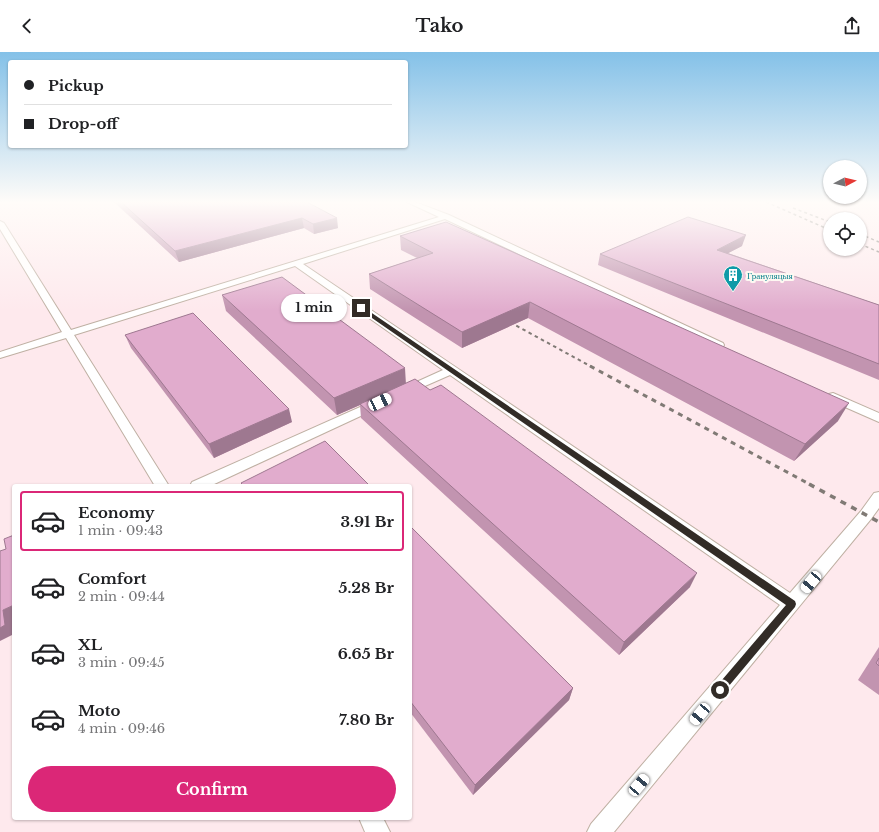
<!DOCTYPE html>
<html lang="en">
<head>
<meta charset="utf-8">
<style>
  :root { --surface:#fff; --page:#f2f2f2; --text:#202124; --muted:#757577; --line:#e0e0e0; --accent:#db2777 }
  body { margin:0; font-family:"Libre Baskerville",serif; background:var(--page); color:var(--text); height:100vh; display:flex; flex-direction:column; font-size:15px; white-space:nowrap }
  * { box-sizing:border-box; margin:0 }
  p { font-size:13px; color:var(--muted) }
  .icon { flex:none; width:22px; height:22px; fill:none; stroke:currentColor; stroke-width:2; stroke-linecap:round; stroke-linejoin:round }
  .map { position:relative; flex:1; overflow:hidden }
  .panel { position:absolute; left:12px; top:432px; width:400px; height:336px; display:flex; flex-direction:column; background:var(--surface); border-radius:4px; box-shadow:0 1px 3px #0004 }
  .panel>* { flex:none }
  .hud { position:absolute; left:8px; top:8px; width:400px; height:88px; border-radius:4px; box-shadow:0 1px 3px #0004; display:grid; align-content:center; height:88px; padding:0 16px; background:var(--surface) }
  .needle { width:26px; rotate:83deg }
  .tools { position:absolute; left:823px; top:108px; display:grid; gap:8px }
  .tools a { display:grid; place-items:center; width:44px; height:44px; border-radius:50%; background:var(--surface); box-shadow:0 1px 3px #0004; font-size:20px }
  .end { position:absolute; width:18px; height:18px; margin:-9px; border:5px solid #322c27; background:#fff; box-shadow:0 0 0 2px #fff }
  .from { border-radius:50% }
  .bubble { position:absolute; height:28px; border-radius:14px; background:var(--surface); box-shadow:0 1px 3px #0004; font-size:13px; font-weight:700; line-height:28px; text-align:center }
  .car { position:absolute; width:12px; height:24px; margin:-12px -6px; border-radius:5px; box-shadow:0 0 3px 1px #0007; background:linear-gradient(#fff 24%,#345 0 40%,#fff 0 76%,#345 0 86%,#fff 0) }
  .hud b { display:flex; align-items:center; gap:14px; height:38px; font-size:15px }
  .hud b+b { border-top:1px solid var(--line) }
  .hud i { width:10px; height:10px; background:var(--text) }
  ul { padding:7px 0 0; list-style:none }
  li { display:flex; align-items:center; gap:12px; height:60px; margin:0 8px 6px; padding:0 8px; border:2px solid transparent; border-radius:4px }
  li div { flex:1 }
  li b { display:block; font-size:15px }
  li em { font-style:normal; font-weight:700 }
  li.current { border-color:var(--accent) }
  li>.icon { width:36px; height:36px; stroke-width:1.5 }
  .action { display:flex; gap:8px; margin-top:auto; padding:8px 16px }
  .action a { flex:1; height:46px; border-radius:24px; background:var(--accent); color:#fff; font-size:16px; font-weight:700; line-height:46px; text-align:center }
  header { display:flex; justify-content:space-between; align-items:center; height:52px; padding:0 16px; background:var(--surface); font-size:18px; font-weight:700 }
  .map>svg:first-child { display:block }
</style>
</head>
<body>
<header><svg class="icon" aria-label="back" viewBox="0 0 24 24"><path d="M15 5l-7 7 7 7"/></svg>Tako<svg class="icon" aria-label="share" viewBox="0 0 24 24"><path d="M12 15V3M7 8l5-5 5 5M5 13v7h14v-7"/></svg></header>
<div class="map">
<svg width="879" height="780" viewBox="0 0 879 780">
  <rect width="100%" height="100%" fill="#fef8f2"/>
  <path fill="#fee9ed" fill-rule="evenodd" d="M0 150H879V780H0ZM830 167H860V197H830ZM14 434H410V766H14Z"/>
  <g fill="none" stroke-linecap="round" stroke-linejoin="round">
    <defs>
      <g id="lane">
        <path d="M407 150H415L449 163 723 291 724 293 723 295H715L445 167 303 212 790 541 861 459 874 441 879 440V456L871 467 614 780H587L591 772 780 553 450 323 409 341H401L399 339 401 337 443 318 295 214 74 283 169 434H155L66 286 0 306V300L62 280 0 177V169L4 171 71 278 439 165Z"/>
        <path d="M833 341 879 361V370L829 348 827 345 829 342Z"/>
        <path d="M376 348 380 349 382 352 380 355 210 434H190L192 430Z"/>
        <path d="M359 766H383L390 780H365Z"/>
      </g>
    </defs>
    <use href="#lane" stroke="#bfb0a3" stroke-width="2"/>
    <use href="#lane" fill="#fff" fill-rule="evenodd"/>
    <g stroke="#807a75" stroke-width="1.5" stroke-dasharray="3 3" stroke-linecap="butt">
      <path d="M766 150 830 178"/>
      <path d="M793 156 830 170"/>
      <path d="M860 182 879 190"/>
      <path d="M860 192 879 200"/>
    </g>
    <path stroke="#807a75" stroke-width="2" stroke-dasharray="3.5 3.5" stroke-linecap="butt" d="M504 267 592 315"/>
    <path stroke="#807a75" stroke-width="3" stroke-dasharray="5 5" stroke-linecap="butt" d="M590 314 811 433"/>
    <path stroke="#807a75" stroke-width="3.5" stroke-dasharray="6 6" stroke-linecap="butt" d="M809 432 879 470"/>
  </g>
  <g fill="#c294b0">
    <path d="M114 150H307L338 176 314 182 304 176 179 210Z"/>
    <path d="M400 184 838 369 794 409 528 266 462 296 370 237 369 222 417 206 401 198Z"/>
    <path d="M742 194 728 201 879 253V328L598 213 600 202Z"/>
    <path d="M222 243 406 332 690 535 619 603 361 366 360 353 337 363 226 259Z"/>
    <path d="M125 283 292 370 214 406 131 296Z"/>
    <path d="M410 474 573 636 569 648 473 743 410 660Z"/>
    <path d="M879 595V643L858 628Z"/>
  </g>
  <g fill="#9e7890">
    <path d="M302 166 304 176 179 210 175 199Z"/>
    <path d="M337 166 338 176 314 182 313 172Z"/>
    <path d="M746 183 742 194 713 209 717 198Z"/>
    <path d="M530 250 528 266 462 296V280Z"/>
    <path d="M405 316 406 333 360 352V353L337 363 334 346Z"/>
    <path d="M849 351 838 369 794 409 805 392Z"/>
    <path d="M289 357 292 370 214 406 209 392Z"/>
    <path d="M697 521 690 535 619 603 624 590Z"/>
    <path d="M14 553V566L12 567 14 582 0 589V576L3 558Z"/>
    <path d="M573 636 569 648 473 743 475 733Z"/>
  </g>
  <g fill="#e1accd" stroke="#9e7890">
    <path d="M121 150H307L337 166 313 172 302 166 175 199Z"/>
    <path d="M688 165 746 183 717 198 879 253V312L600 202Z"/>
    <path d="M446 170 849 351 805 392 530 250 462 280 369 222 433 201 400 184Z"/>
    <path d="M282 225 405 316 334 346 222 243Z"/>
    <path d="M193 261 289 357 209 392 125 283Z"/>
    <path d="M415 327 430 338 441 333 697 521 624 590 360 352Z"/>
    <path d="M325 389 370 434H244L241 431Z"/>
    <path d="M410 474 573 636 475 733 410 649Z"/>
    <path d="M14 483V553L3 558 5 573 0 576V499L6 497 4 487Z"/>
    <path d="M879 606V614L876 611Z"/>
  </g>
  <linearGradient id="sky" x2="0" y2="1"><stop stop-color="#84c1e8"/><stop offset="0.58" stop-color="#fffcf9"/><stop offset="1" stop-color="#fffcf9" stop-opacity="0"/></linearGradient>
  <rect width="879" height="259" fill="url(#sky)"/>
  <path fill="#322c27" d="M359 255H363L795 549 796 552 795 555 723 641 720 643 716 641 715 638 716 635 786 553 359 257Z"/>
  <defs>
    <symbol id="building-pin" viewBox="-11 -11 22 30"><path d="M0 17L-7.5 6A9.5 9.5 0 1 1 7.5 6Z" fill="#0f9aa8" stroke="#fef8f2"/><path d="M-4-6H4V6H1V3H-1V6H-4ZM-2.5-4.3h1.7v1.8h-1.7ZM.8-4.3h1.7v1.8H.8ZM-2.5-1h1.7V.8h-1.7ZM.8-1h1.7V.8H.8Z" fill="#fff"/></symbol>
  </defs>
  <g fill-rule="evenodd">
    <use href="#building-pin" x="722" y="212" width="22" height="30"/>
  </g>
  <g text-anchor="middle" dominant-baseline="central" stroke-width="4" stroke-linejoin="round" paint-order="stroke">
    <g font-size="9" fill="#0d838f" stroke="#fef8f2" text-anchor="start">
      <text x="747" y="223">Грануляцыя</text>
    </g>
  </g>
</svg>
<div class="tools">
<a><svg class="needle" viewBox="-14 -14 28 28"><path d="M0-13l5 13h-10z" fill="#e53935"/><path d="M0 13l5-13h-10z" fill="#757577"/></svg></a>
<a><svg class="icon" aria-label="locate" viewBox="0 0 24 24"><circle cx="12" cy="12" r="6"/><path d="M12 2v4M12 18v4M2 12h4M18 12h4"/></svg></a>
</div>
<i class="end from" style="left:720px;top:638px"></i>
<i class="end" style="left:361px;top:256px"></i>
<div class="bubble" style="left:281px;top:242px;width:66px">1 min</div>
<i class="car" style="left:380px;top:350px;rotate:65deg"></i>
<i class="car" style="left:811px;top:530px;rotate:220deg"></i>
<i class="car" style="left:700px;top:662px;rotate:220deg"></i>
<i class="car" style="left:639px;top:733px;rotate:40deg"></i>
<div class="hud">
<b><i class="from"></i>Pickup</b>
<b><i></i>Drop-off</b>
</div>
<section class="panel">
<ul>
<li class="current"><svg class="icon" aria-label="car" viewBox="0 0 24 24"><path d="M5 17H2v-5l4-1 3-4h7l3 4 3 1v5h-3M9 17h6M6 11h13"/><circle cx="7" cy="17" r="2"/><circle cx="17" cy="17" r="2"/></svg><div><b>Economy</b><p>1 min · 09:43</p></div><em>3.91 Br</em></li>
<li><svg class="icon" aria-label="car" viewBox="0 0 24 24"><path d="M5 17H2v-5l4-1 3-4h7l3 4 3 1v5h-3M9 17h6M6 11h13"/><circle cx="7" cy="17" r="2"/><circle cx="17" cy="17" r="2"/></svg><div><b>Comfort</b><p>2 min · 09:44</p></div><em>5.28 Br</em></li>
<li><svg class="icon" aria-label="car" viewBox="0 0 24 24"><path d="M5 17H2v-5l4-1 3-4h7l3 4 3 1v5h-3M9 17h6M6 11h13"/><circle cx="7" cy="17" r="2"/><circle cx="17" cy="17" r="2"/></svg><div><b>XL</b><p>3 min · 09:45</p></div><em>6.65 Br</em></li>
<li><svg class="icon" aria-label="car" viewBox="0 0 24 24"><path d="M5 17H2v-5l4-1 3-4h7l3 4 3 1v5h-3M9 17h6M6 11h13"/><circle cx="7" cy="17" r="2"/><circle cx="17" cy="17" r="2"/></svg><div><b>Moto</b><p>4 min · 09:46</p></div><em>7.80 Br</em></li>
</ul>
<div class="action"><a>Confirm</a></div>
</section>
</div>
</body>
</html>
